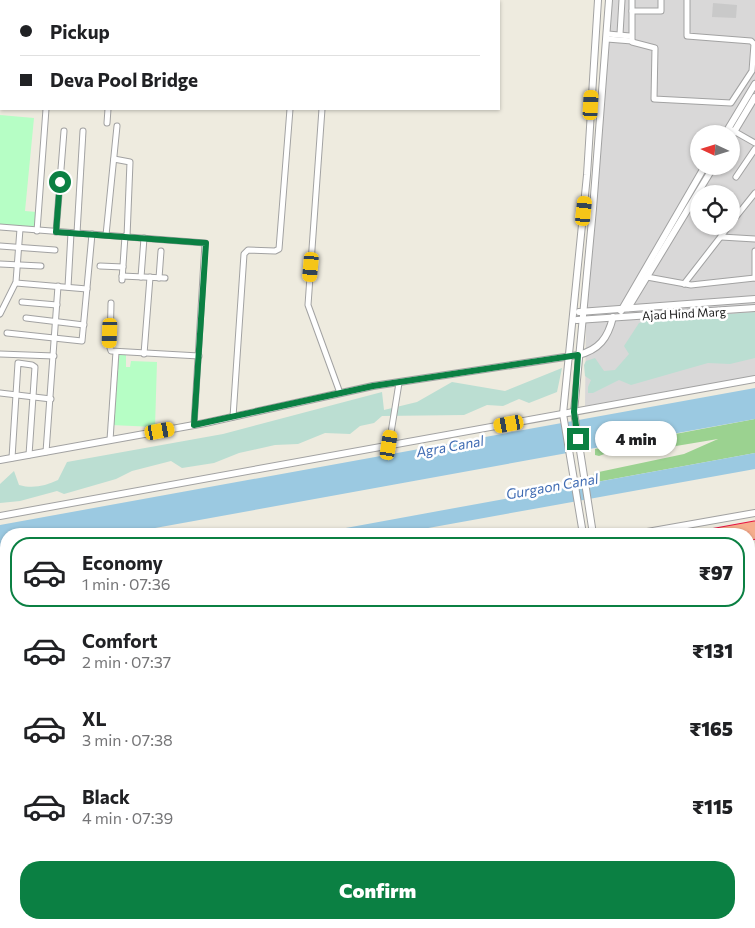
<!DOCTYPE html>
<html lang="en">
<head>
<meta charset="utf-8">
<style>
  :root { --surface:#fff; --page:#f2f2f2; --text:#202124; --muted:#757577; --line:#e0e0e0; --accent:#0b8043 }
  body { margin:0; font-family:Commissioner,sans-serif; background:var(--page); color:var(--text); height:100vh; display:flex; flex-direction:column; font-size:19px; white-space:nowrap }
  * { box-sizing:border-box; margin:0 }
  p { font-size:16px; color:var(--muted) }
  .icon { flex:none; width:28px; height:28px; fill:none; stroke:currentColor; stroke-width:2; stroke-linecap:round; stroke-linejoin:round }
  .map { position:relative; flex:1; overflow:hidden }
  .panel { position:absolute; left:0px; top:528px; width:755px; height:401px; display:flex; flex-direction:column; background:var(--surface); border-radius:20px 20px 0 0; box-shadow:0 1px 4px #0004 }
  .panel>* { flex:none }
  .banner { position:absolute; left:0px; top:0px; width:500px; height:110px; box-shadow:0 1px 4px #0004; display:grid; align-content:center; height:110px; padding:0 20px; background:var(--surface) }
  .needle { width:32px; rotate:274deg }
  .fabs { position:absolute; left:690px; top:125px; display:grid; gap:10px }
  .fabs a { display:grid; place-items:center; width:50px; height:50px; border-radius:50%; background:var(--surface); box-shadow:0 1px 4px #0004; font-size:25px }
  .end { position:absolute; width:22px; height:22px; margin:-11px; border:6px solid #0b8043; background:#fff; box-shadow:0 0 0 2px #fff }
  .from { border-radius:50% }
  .bubble { position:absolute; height:35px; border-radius:18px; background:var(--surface); box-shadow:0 1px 4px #0004; font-size:16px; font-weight:800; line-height:35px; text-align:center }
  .car { position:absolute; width:15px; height:30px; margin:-15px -8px; border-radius:6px; box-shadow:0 0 4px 1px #0007; background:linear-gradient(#f5c518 24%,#345 0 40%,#f5c518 0 76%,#345 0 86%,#f5c518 0) }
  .banner b { display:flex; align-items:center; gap:18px; height:48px; font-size:19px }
  .banner b+b { border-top:1px solid var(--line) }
  .banner i { width:12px; height:12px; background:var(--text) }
  ul { padding:9px 0 0; list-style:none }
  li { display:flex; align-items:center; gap:15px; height:70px; margin:0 10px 8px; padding:0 10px; border:2px solid transparent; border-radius:20px }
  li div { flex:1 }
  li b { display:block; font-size:19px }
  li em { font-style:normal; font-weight:800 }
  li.active { border-color:var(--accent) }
  li>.icon { width:45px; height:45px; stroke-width:1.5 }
  .button { display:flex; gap:10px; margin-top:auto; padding:10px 20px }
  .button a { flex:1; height:58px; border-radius:20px; background:var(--accent); color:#fff; font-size:20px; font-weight:800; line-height:58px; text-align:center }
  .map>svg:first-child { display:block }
</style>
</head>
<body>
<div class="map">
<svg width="755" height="928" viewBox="0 0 755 928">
  <rect width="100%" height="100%" fill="#eeebdf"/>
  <g fill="#d9d8d8" fill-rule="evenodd">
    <path d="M610 0H755V376L585 406 586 319ZM699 134H731V166H699ZM699 194H731V226H699Z"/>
    <path d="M755 586V928H110V923L749 922V588Z"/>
    <path d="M6 679V922L95 923V928H0V680Z"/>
  </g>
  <rect fill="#faffd8" x="329" y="923" width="53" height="5"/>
  <path fill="#c9c9c9" d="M713 3 737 5 736 18 712 17Z"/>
  <path fill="#9bd290" d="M755 419V453L591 483 594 473 684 454 718 439 616 456 615 450 599 456 595 455V449Z"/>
  <g fill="#bbded2">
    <path d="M755 312V358L730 364 708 363 631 385 619 380 593 393H588V387L591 380 585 376 584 365 586 361 595 358 604 371 615 370 629 354 624 346 639 323 651 320Z"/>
    <path d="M562 368 557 392 529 403 519 399 503 406 487 405 464 415 382 416 374 423 360 426 350 434 325 433 298 444 275 445 239 453 214 463 182 468 171 461 132 471 116 479 64 494 57 491 20 501 0 503V484L14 471 19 485C33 489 45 486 58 480L67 462 223 434 382 392 384 410 417 402 452 382 505 391Z"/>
  </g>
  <g fill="#b6fec5">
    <path d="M0 115 34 118 25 211 37 212 34 230 0 225Z"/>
    <path d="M114 353H126V367H130L131 361 157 362 155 427 111 425Z"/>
    <rect x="749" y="843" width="6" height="27"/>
    <path d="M645 923H677L676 928H645Z"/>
  </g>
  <g fill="#9bc9e1">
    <path d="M755 388V419L122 534H6V554L0 556V525Z"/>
    <path d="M755 453V469L395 534H313Z"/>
  </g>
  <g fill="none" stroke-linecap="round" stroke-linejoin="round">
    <defs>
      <g id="minor">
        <path d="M632 0V42L655 48 654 99 731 103 752 71 754 44 751 41 687 36V0"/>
        <path d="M115 1V0"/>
        <path d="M298 1V0"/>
        <path d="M632 11H661V0"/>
        <path d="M608 34 630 36"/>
        <path d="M620 34 622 0"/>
        <path d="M607 39 632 41"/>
        <path d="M0 42 1 43"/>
        <path d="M0 67H1"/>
        <path d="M322 109 308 305 340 393"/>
        <path d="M107 123 108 109"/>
        <path d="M732 130 755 143"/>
        <path d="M114 159 130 162 127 237"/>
        <path d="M736 177 755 149"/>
        <path d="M731 223 755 193"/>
        <path d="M0 227 205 243 194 425"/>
        <path d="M37 231 46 109"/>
        <path d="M56 232 64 131"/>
        <path d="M77 233 83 131"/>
        <path d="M106 235 117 126"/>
        <path d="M721 237 755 239"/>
        <path d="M0 246 55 250"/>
        <path d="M0 264 41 266"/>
        <path d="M100 266 123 267"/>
        <path d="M122 276 165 278"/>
        <path d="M141 277 144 238"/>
        <path d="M647 277 691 285 755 278"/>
        <path d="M159 278 161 251"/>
        <path d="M755 278V251"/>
        <path d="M122 280 125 236"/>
        <path d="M16 283 87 289"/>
        <path d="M684 284 729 226"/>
        <path d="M68 287 71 233"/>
        <path d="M22 302 57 305"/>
        <path d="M111 303 110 348 111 351 199 356"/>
        <path d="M0 314 16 282 20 229"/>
        <path d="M26 318 84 325"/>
        <path d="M7 333 82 341 92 234"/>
        <path d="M0 354 54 356"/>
        <path d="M144 354 150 277"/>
        <path d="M0 393 51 399"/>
        <path d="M233 417 244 254 248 250 275 251 279 249 290 109"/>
        <path d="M110 440 116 352"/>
        <path d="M389 445 399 383"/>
        <path d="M46 452 58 286"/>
        <path d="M12 458 18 363 32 365 35 367 29 455"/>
        <path d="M749 608 755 607"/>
        <path d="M749 715H755"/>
        <path d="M749 761H755"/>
        <path d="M749 800H755"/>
        <path d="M5 803V853"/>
        <path d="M749 838H755"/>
        <path d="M0 873H6"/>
        <path d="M749 874H755"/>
        <path d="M0 901H6"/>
        <path d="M749 915H755"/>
        <path d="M230 922V928"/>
        <path d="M571 922 572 928"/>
        <path d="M0 925 75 928"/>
        <path d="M129 928V922"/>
        <path d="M311 928V922"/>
        <path d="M402 928V922"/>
        <path d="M531 928V922"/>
        <path d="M614 928V922"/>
        <path d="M637 928 638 922"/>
      </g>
      <g id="tertiary">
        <path d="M725 134 755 84"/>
        <path d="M731 137 755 97"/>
        <path d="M628 308 714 166"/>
        <path d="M621 311 705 166"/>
        <path d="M579 312 755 299"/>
        <path d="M577 320 755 308"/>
        <path d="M0 460 205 423 373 386 578 355C599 350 608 338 613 317"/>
        <path d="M0 516 755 379"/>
        <path d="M583 534 563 414 587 175 598 0"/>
        <path d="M593 534 574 412 593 209 609 0"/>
        <path d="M636 534 755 513"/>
        <path d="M749 553 755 552"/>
        <path d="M0 649 6 648"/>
        <path d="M0 685 6 684"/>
        <path d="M94 922V928"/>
        <path d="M100 922V928"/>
      </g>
      <g id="trunk">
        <path d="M711 534 755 526"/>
        <path d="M749 536 755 534"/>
        <path d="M0 659 6 658"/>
        <path d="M0 668 6 667"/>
      </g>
    </defs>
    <use href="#minor" stroke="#a2a2a2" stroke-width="7"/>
    <use href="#tertiary" stroke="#a2a2a2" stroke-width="8"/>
    <use href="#trunk" stroke="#e61342" stroke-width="11"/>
    <use href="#minor" stroke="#fff" stroke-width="5"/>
    <use href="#tertiary" stroke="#fff" stroke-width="6"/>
    <use href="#trunk" stroke="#f6ae8d" stroke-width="9"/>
  </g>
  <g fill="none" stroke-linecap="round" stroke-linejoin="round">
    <path stroke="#0b8043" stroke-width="6" d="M60 182 56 232 206 243 194 425 373 386 578 355 574 412 578 439"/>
  </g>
  <g text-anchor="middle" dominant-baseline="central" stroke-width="5" stroke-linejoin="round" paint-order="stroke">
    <g font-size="12" fill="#1b1b1b" stroke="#fff">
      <text transform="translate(684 313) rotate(-3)">Ajad Hind Marg</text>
    </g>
    <g font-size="14" font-style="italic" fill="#406cb3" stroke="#fff">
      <text transform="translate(450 446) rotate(-10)">Agra Canal</text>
      <text transform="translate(552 486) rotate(-10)">Gurgaon Canal</text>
    </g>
  </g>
</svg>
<div class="fabs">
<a><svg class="needle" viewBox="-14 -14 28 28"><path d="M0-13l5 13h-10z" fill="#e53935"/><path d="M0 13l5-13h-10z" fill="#757577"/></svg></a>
<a><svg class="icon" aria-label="locate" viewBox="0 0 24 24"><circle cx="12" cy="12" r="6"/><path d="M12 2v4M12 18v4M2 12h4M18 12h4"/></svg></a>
</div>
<i class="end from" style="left:60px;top:182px"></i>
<i class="end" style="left:578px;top:439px"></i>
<div class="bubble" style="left:595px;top:421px;width:82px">4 min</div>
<i class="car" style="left:591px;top:105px;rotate:3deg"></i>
<i class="car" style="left:584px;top:211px;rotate:6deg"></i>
<i class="car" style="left:311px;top:267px;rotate:185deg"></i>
<i class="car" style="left:110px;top:333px;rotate:182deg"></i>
<i class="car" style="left:509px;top:424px;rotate:260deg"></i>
<i class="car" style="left:160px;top:431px;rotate:80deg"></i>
<i class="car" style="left:389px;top:445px;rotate:9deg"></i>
<div class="banner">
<b><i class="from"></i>Pickup</b>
<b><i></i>Deva Pool Bridge</b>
</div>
<section class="panel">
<ul>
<li class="active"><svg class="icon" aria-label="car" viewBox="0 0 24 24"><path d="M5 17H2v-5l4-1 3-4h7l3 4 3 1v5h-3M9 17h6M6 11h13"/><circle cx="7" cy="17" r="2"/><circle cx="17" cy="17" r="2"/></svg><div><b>Economy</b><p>1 min · 07:36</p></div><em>₹97</em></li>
<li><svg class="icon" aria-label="car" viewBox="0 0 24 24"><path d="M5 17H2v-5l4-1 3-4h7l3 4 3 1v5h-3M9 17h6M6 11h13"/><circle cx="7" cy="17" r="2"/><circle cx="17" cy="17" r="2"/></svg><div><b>Comfort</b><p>2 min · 07:37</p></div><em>₹131</em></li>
<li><svg class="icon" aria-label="car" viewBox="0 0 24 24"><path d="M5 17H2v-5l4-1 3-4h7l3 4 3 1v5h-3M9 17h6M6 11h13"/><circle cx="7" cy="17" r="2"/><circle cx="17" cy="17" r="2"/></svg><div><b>XL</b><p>3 min · 07:38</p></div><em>₹165</em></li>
<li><svg class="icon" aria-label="car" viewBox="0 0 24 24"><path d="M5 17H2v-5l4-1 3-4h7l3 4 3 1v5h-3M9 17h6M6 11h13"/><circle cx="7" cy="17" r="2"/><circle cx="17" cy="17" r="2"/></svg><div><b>Black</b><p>4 min · 07:39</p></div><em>₹115</em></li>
</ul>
<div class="button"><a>Confirm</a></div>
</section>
</div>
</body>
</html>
